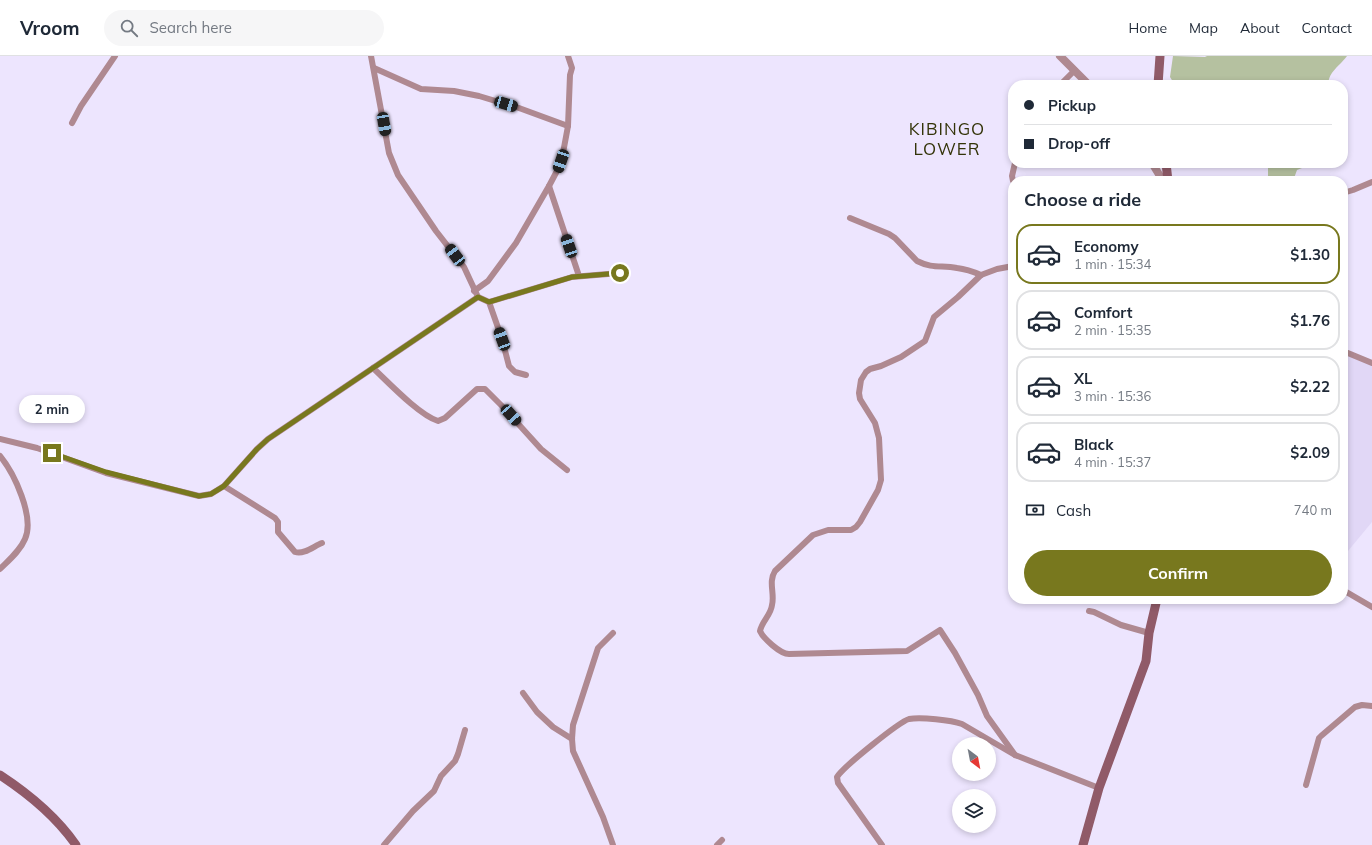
<!DOCTYPE html>
<html lang="en">
<head>
<meta charset="utf-8">
<style>
  :root { --surface:#fff; --page:#f6f6f7; --text:#1f2937; --muted:#747a83; --line:#e0e1e3; --accent:#78781e }
  body { margin:0; font-family:Mulish,sans-serif; background:var(--page); color:var(--text); height:100vh; display:flex; flex-direction:column; font-size:15px; white-space:nowrap }
  * { box-sizing:border-box; margin:0 }
  p { font-size:13px; color:var(--muted) }
  .icon { flex:none; width:22px; height:22px; fill:none; stroke:currentColor; stroke-width:2; stroke-linecap:round; stroke-linejoin:round }
  .map { position:relative; flex:1; overflow:hidden }
  .side { position:absolute; left:1008px; top:120px; width:340px; height:428px; display:flex; flex-direction:column; background:var(--surface); border-radius:16px; box-shadow:0 2px 6px #0003 }
  .side>* { flex:none }
  .hud { position:absolute; left:1008px; top:24px; width:340px; height:88px; border-radius:16px; box-shadow:0 2px 6px #0003; display:grid; align-content:center; height:88px; padding:0 16px; background:var(--surface) }
  .needle { width:26px; rotate:148deg }
  .buttons { position:absolute; left:952px; top:681px; display:grid; gap:8px }
  .buttons a { display:grid; place-items:center; width:44px; height:44px; border-radius:50%; background:var(--surface); box-shadow:0 2px 6px #0003; font-size:20px }
  .end { position:absolute; width:18px; height:18px; margin:-9px; border:5px solid #78781e; background:#fff; box-shadow:0 0 0 2px #fff }
  .from { border-radius:50% }
  .bubble { position:absolute; height:28px; border-radius:14px; background:var(--surface); box-shadow:0 2px 6px #0003; font-size:13px; font-weight:700; line-height:28px; text-align:center }
  .car { position:absolute; width:12px; height:24px; margin:-12px -6px; border-radius:5px; box-shadow:0 0 3px 1px #0007; background:linear-gradient(#222 24%,#8ab4d8 0 40%,#222 0 76%,#8ab4d8 0 86%,#222 0) }
  .hud b { display:flex; align-items:center; gap:14px; height:38px; font-size:15px }
  .hud b+b { border-top:1px solid var(--line) }
  .hud i { width:10px; height:10px; background:var(--text) }
  ul { padding:0; list-style:none }
  li { display:flex; align-items:center; gap:12px; height:60px; margin:0 8px 6px; padding:0 8px; border:2px solid var(--line); border-radius:16px }
  li div { flex:1 }
  li b { display:block; font-size:15px }
  li em { font-style:normal; font-weight:700 }
  li.current { border-color:var(--accent) }
  li>.icon { width:36px; height:36px; stroke-width:1.5 }
  h2 { padding:0 16px; font-size:18px; line-height:48px }
  .pay { display:flex; align-items:center; gap:10px; height:44px; padding:0 16px; font-size:15px }
  .pay p { margin-inline-start:auto }
  .primary-button { display:flex; gap:8px; margin-top:auto; padding:8px 16px }
  .primary-button a { flex:1; height:46px; border-radius:24px; background:var(--accent); color:#fff; font-size:16px; font-weight:700; line-height:46px; text-align:center }
  header { display:flex; align-items:center; gap:24px; box-sizing:border-box; height:56px; padding:0 20px; background:var(--surface); border-bottom:1px solid var(--line) }
  header strong { font-size:19px }
  nav { display:flex; gap:22px; margin-inline-start:auto; font-size:14px }
  .search { width:280px; height:36px; background:var(--page); display:flex; align-items:center; gap:10px; box-sizing:border-box; padding:0 14px; border-radius:22px; color:var(--muted); font-size:15px }
  .map>svg:first-child { display:block }
</style>
</head>
<body>
<header>
<strong>Vroom</strong>
<div class="search"><svg class="icon" aria-label="search" viewBox="0 0 24 24"><circle cx="10" cy="10" r="6"/><path d="M15 15l6 6"/></svg>Search here</div>
<nav><a>Home</a><a>Map</a><a>About</a><a>Contact</a></nav>
</header>
<div class="map">
<svg width="1372" height="789" viewBox="0 0 1372 789">
  <rect width="100%" height="100%" fill="#ede5fe"/>
  <path fill="#e1d7f6" d="M1343 297 1372 309V466L1343 501Z"/>
  <g fill="#b5c1a0">
    <path d="M1173 0 1205 1 1207 0H1347C1339 11 1329 15 1328 29H1175L1170 21Z"/>
    <path d="M1268 107H1331L1330 110 1312 108 1297 114 1293 125H1268Z"/>
  </g>
  <g fill="none" stroke-linecap="round" stroke-linejoin="round">
    <g stroke="#af8991" stroke-width="6">
      <path d="M374 12 421 33 454 35 479 40 519 52 568 70"/>
      <path d="M1060 29 1075 14"/>
      <path d="M72 67 81 50 115 0"/>
      <path d="M1013 125 1012 120 1015 107"/>
      <path d="M549 130 579 220"/>
      <path d="M1343 137 1353 134 1372 126"/>
      <path d="M850 162 889 178 895 182 917 205C933 213 941 209 957 212 965 213 974 216 981 219"/>
      <path d="M1013 210 997 213 981 219 958 241 934 261 925 285 901 301 881 310 870 313 866 316 861 324 859 337 860 343 875 367 879 382 881 424 878 434 860 466 856 471 851 474H828L813 479 775 515C768 526 775 538 772 549 771 559 762 565 760 575 763 582 780 598 789 598L907 595 940 574 955 597 978 639 987 660 1015 699"/>
      <path d="M474 235 488 225 516 187 549 130 558 113 563 97 568 70 570 19 572 12 568 0"/>
      <path d="M478 241 489 246 502 283 509 310 515 316 526 319"/>
      <path d="M489 246 572 221 620 217"/>
      <path d="M1343 295 1372 307"/>
      <path d="M373 312C388 326 419 359 438 365L445 362 477 333H485L502 350 541 393 567 414"/>
      <path d="M0 383 37 392 106 417 199 440 211 438 224 430 257 393 268 383 478 241 464 211 436 175 398 119 389 97 371 0"/>
      <path d="M0 400C14 417 35 461 25 483 20 495 9 504 0 513"/>
      <path d="M224 430 275 462 278 466V476L295 496C304 499 314 490 322 487"/>
      <path d="M1343 534 1372 551"/>
      <path d="M1089 555 1094 556 1121 569 1149 577"/>
      <path d="M613 577 598 592 573 669 572 683 573 695 603 761 613 789"/>
      <path d="M523 637 537 656 553 671 572 683"/>
      <path d="M1306 729 1319 682 1321 680 1355 651 1362 649 1372 650"/>
      <path d="M384 789 413 755 434 735 441 720 455 705 458 698 465 674"/>
      <path d="M717 789 722 784"/>
      <path d="M882 789 838 727 837 721C843 711 899 666 909 663 921 661 951 664 962 668L1015 699 1099 732"/>
    </g>
    <g stroke="#af8991" stroke-width="8">
      <path d="M1060 0 1089 29"/>
      <path d="M1152 107 1163 125"/>
    </g>
    <g stroke="#905a68" stroke-width="9">
      <path d="M1158 29 1160 0"/>
      <path d="M1166 107 1168 125"/>
      <path d="M0 719C29 738 56 760 76 789"/>
      <path d="M1083 789 1099 732 1146 605 1149 577 1157 543"/>
    </g>
  </g>
  <g fill="none" stroke-linecap="round" stroke-linejoin="round">
    <path stroke="#78781e" stroke-width="5" d="M52 397 106 416 199 440 211 438 224 430 257 393 268 383 478 241 489 246 572 221 620 217"/>
  </g>
  <g text-anchor="middle" dominant-baseline="central" stroke-width="4" stroke-linejoin="round" paint-order="stroke">
    <g font-size="17" letter-spacing="1" fill="#343409" stroke="#ede5fe">
      <text x="947" y="72">KIBINGO<tspan x="947" dy="20">LOWER</tspan></text>
    </g>
  </g>
</svg>
<div class="buttons">
<a><svg class="needle" viewBox="-14 -14 28 28"><path d="M0-13l5 13h-10z" fill="#e53935"/><path d="M0 13l5-13h-10z" fill="#747a83"/></svg></a>
<a><svg class="icon" aria-label="layers" viewBox="0 0 24 24"><path d="M12 4l9 5-9 5-9-5zM3 14l9 5 9-5"/></svg></a>
</div>
<i class="end from" style="left:620px;top:217px"></i>
<i class="end" style="left:52px;top:397px"></i>
<div class="bubble" style="left:19px;top:339px;width:66px">2 min</div>
<i class="car" style="left:506px;top:48px;rotate:106deg"></i>
<i class="car" style="left:384px;top:68px;rotate:170deg"></i>
<i class="car" style="left:561px;top:105px;rotate:199deg"></i>
<i class="car" style="left:569px;top:190px;rotate:341deg"></i>
<i class="car" style="left:455px;top:199px;rotate:323deg"></i>
<i class="car" style="left:502px;top:283px;rotate:340deg"></i>
<i class="car" style="left:511px;top:359px;rotate:138deg"></i>
<div class="hud">
<b><i class="from"></i>Pickup</b>
<b><i></i>Drop-off</b>
</div>
<section class="side">
<h2>Choose a ride</h2>
<ul>
<li class="current"><svg class="icon" aria-label="car" viewBox="0 0 24 24"><path d="M5 17H2v-5l4-1 3-4h7l3 4 3 1v5h-3M9 17h6M6 11h13"/><circle cx="7" cy="17" r="2"/><circle cx="17" cy="17" r="2"/></svg><div><b>Economy</b><p>1 min · 15:34</p></div><em>$1.30</em></li>
<li><svg class="icon" aria-label="car" viewBox="0 0 24 24"><path d="M5 17H2v-5l4-1 3-4h7l3 4 3 1v5h-3M9 17h6M6 11h13"/><circle cx="7" cy="17" r="2"/><circle cx="17" cy="17" r="2"/></svg><div><b>Comfort</b><p>2 min · 15:35</p></div><em>$1.76</em></li>
<li><svg class="icon" aria-label="car" viewBox="0 0 24 24"><path d="M5 17H2v-5l4-1 3-4h7l3 4 3 1v5h-3M9 17h6M6 11h13"/><circle cx="7" cy="17" r="2"/><circle cx="17" cy="17" r="2"/></svg><div><b>XL</b><p>3 min · 15:36</p></div><em>$2.22</em></li>
<li><svg class="icon" aria-label="car" viewBox="0 0 24 24"><path d="M5 17H2v-5l4-1 3-4h7l3 4 3 1v5h-3M9 17h6M6 11h13"/><circle cx="7" cy="17" r="2"/><circle cx="17" cy="17" r="2"/></svg><div><b>Black</b><p>4 min · 15:37</p></div><em>$2.09</em></li>
</ul>
<div class="pay"><svg class="icon" aria-label="cash" viewBox="0 0 24 24"><path d="M3 7h18v10H3z"/><circle cx="12" cy="12" r="2"/></svg>Cash<p>740 m</p></div>
<div class="primary-button"><a>Confirm</a></div>
</section>
</div>
</body>
</html>
